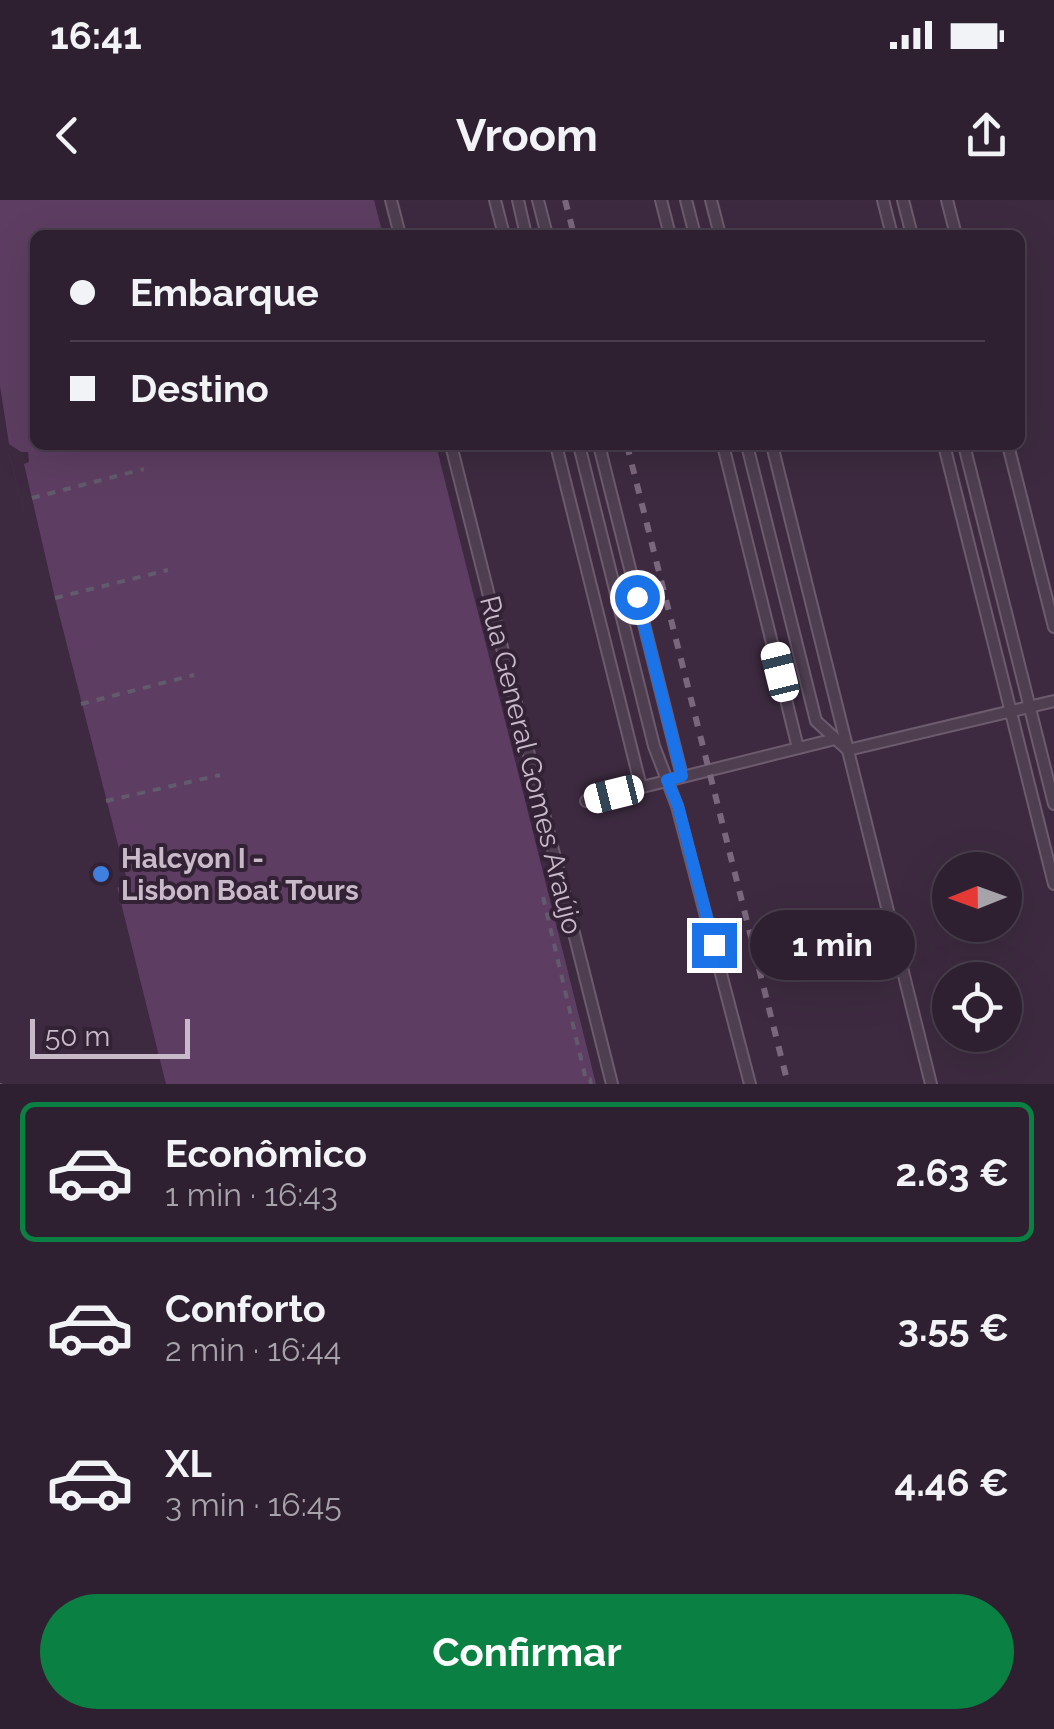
<!DOCTYPE html>
<html lang="pt">
<head>
<meta charset="utf-8">
<style>
  :root { --surface:#2e2030; --page:#3a2d3c; --text:#f1f3f6; --muted:#a7a3ab; --line:#493e4c; --accent:#0b8043 }
  body { margin:0; font-family:Raleway,sans-serif; background:var(--page); color:var(--text); height:100vh; display:flex; flex-direction:column; font-size:38px; white-space:nowrap }
  * { box-sizing:border-box; margin:0 }
  p { font-size:32px; color:var(--muted) }
  .icon { flex:none; width:55px; height:55px; fill:none; stroke:currentColor; stroke-width:2; stroke-linecap:round; stroke-linejoin:round }
  .map { position:relative; height:884px; overflow:hidden }
  .sheet { display:flex; flex-direction:column; background:var(--surface); flex:1 }
  .sheet>* { flex:none }
  .guide { position:absolute; left:30px; top:30px; width:995px; height:220px; border-radius:15px; box-shadow:0 10px 40px #0002,0 0 0 2px var(--line); display:grid; align-content:center; height:220px; padding:0 40px; background:var(--surface) }
  .needle { width:65px; rotate:269deg }
  .fabs { position:absolute; left:932px; top:652px; display:grid; gap:20px }
  .fabs a { display:grid; place-items:center; width:90px; height:90px; border-radius:50%; background:var(--surface); box-shadow:0 10px 40px #0002,0 0 0 2px var(--line); font-size:50px }
  .scale { position:absolute; left:30px; bottom:25px; width:160px; box-sizing:border-box; padding-left:10px; border:5px solid #c9baca; border-top:0; font-size:28px; line-height:35px; white-space:nowrap; color:#c9baca; -webkit-text-stroke:8px #332235; paint-order:stroke }
  .end { position:absolute; width:45px; height:45px; margin:-22px; border:12px solid #1a73e8; background:#fff; box-shadow:0 0 0 5px #fff }
  .from { border-radius:50% }
  .bubble { position:absolute; height:70px; border-radius:35px; background:var(--surface); box-shadow:0 10px 40px #0002,0 0 0 2px var(--line); font-size:32px; font-weight:700; line-height:70px; text-align:center }
  .car { position:absolute; width:30px; height:60px; margin:-30px -15px; border-radius:12px; box-shadow:0 0 8px 2px #0007; background:linear-gradient(#fff 24%,#345 0 40%,#fff 0 76%,#345 0 86%,#fff 0) }
  .guide b { display:flex; align-items:center; gap:35px; height:95px; font-size:38px }
  .guide b+b { border-top:2px solid var(--line) }
  .guide i { width:25px; height:25px; background:var(--text) }
  ul { padding:18px 0 0; list-style:none }
  li { display:flex; align-items:center; gap:30px; height:140px; margin:0 20px 15px; padding:0 20px; border:5px solid transparent; border-radius:15px }
  li div { flex:1 }
  li b { display:block; font-size:38px }
  li em { font-style:normal; font-weight:700 }
  li.selected { border-color:var(--accent) }
  li>.icon { width:90px; height:90px; stroke-width:1.5 }
  .action { display:flex; gap:20px; margin-top:auto; padding:20px 40px }
  .action a { flex:1; height:115px; border-radius:60px; background:var(--accent); color:#fff; font-size:40px; font-weight:700; line-height:115px; text-align:center }
  .status { display:flex; justify-content:space-between; align-items:center; height:70px; padding:0 50px; background:var(--surface); direction:ltr }
  .status svg { height:28px; fill:currentColor }
  header { display:flex; justify-content:space-between; align-items:center; height:130px; padding:0 40px; background:var(--surface); font-size:45px; font-weight:700 }
  .map>svg:first-child { display:block }
</style>
</head>
<body>
<div class="status"><b>16:41</b><svg viewBox="0 0 49 12"><path d="M0 12V9h3v3zM5 12V6h3v6zM10 12V3h3v9zM15 12V0h3v12zM26 1h20v11H26zM47 4h2v5h-2z"/></svg></div>
<header><svg class="icon" aria-label="back" viewBox="0 0 24 24"><path d="M15 5l-7 7 7 7"/></svg>Vroom<svg class="icon" aria-label="share" viewBox="0 0 24 24"><path d="M12 15V3M7 8l5-5 5 5M5 13v7h14v-7"/></svg></header>
<div class="map">
<svg width="1054" height="884" viewBox="0 0 1054 884">
  <rect width="100%" height="100%" fill="#3d2a40"/>
  <path fill="#5d3e62" d="M0 0H374L383 35H35V245H436L596 884H166L11 260 0 236Z"/>
  <path fill="#3d2a40" d="M0 186 9 244 21 252H28L29 262 24 264 55 398 128 684 116 688 11 260 0 237Z"/>
  <g fill="none" stroke-linecap="round" stroke-linejoin="round">
    <defs>
      <g id="lane">
        <path d="M391 0 400 35"/>
        <path d="M495 0 504 35"/>
        <path d="M518 0 526 35"/>
        <path d="M538 0 547 35"/>
        <path d="M661 0 670 35"/>
        <path d="M686 0 695 35"/>
        <path d="M711 0 720 35"/>
        <path d="M883 0 892 35"/>
        <path d="M903 0 912 35"/>
        <path d="M947 0 956 35"/>
        <path d="M451 245 612 884"/>
        <path d="M556 245 641 587"/>
        <path d="M579 245 654 546 677 606 750 884"/>
        <path d="M599 245 682 576"/>
        <path d="M723 245 798 548"/>
        <path d="M747 245 816 521 848 550 1054 501"/>
        <path d="M772 245 931 884"/>
        <path d="M944 245 1054 684"/>
        <path d="M964 245 1054 604"/>
        <path d="M1008 245 1054 427"/>
        <path d="M586 601 835 539"/>
      </g>
    </defs>
    <use href="#lane" stroke="#6c5b6d" stroke-width="14"/>
    <g stroke="#625a6d" stroke-width="4" stroke-dasharray="8 8" stroke-linecap="butt">
      <path d="M32 298 144 269"/>
      <path d="M55 398 168 370"/>
      <path d="M81 504 194 475"/>
      <path d="M106 601 220 575"/>
      <path d="M543 697 586 880 590 879 591 884"/>
      <path d="M0 883V884"/>
    </g>
    <use href="#lane" stroke="#4e3e50" stroke-width="10"/>
    <g stroke="#7b677d" stroke-width="6" stroke-dasharray="10 10" stroke-linecap="butt">
      <path d="M565 0 574 35"/>
      <path d="M627 245 788 884"/>
    </g>
  </g>
  <g fill="none" stroke-linecap="round" stroke-linejoin="round">
    <path stroke="#1a73e8" stroke-width="12" d="M637 397 682 576 667 580 678 606 714 745"/>
  </g>
  <circle fill="#3f7fe0" stroke="#332235" stroke-width="4" cx="101" cy="674" r="10"/>
  <g text-anchor="middle" dominant-baseline="central" stroke-width="8" stroke-linejoin="round" paint-order="stroke">
    <g font-size="28" fill="#c9baca" stroke="#332235">
      <text transform="translate(531 565) rotate(76)">Rua General Gomes Araújo</text>
    </g>
    <g font-size="28" font-weight="bold" fill="#c9baca" stroke="#332235" text-anchor="start">
      <text x="121" y="658">Halcyon I -<tspan x="121" dy="32">Lisbon Boat Tours</tspan></text>
    </g>
  </g>
</svg>
<div class="fabs">
<a><svg class="needle" viewBox="-14 -14 28 28"><path d="M0-13l5 13h-10z" fill="#e53935"/><path d="M0 13l5-13h-10z" fill="#a7a3ab"/></svg></a>
<a><svg class="icon" aria-label="locate" viewBox="0 0 24 24"><circle cx="12" cy="12" r="6"/><path d="M12 2v4M12 18v4M2 12h4M18 12h4"/></svg></a>
</div>
<div class="scale">50 m</div>
<i class="end from" style="left:637px;top:397px"></i>
<i class="end" style="left:714px;top:745px"></i>
<div class="bubble" style="left:750px;top:710px;width:165px">1 min</div>
<i class="car" style="left:780px;top:472px;rotate:346deg"></i>
<i class="car" style="left:614px;top:594px;rotate:256deg"></i>
<div class="guide">
<b><i class="from"></i>Embarque</b>
<b><i></i>Destino</b>
</div>
</div>
<section class="sheet">
<ul>
<li class="selected"><svg class="icon" aria-label="car" viewBox="0 0 24 24"><path d="M5 17H2v-5l4-1 3-4h7l3 4 3 1v5h-3M9 17h6M6 11h13"/><circle cx="7" cy="17" r="2"/><circle cx="17" cy="17" r="2"/></svg><div><b>Econômico</b><p>1 min · 16:43</p></div><em>2.63 €</em></li>
<li><svg class="icon" aria-label="car" viewBox="0 0 24 24"><path d="M5 17H2v-5l4-1 3-4h7l3 4 3 1v5h-3M9 17h6M6 11h13"/><circle cx="7" cy="17" r="2"/><circle cx="17" cy="17" r="2"/></svg><div><b>Conforto</b><p>2 min · 16:44</p></div><em>3.55 €</em></li>
<li><svg class="icon" aria-label="car" viewBox="0 0 24 24"><path d="M5 17H2v-5l4-1 3-4h7l3 4 3 1v5h-3M9 17h6M6 11h13"/><circle cx="7" cy="17" r="2"/><circle cx="17" cy="17" r="2"/></svg><div><b>XL</b><p>3 min · 16:45</p></div><em>4.46 €</em></li>
</ul>
<div class="action"><a>Confirmar</a></div>
</section>
</body>
</html>
